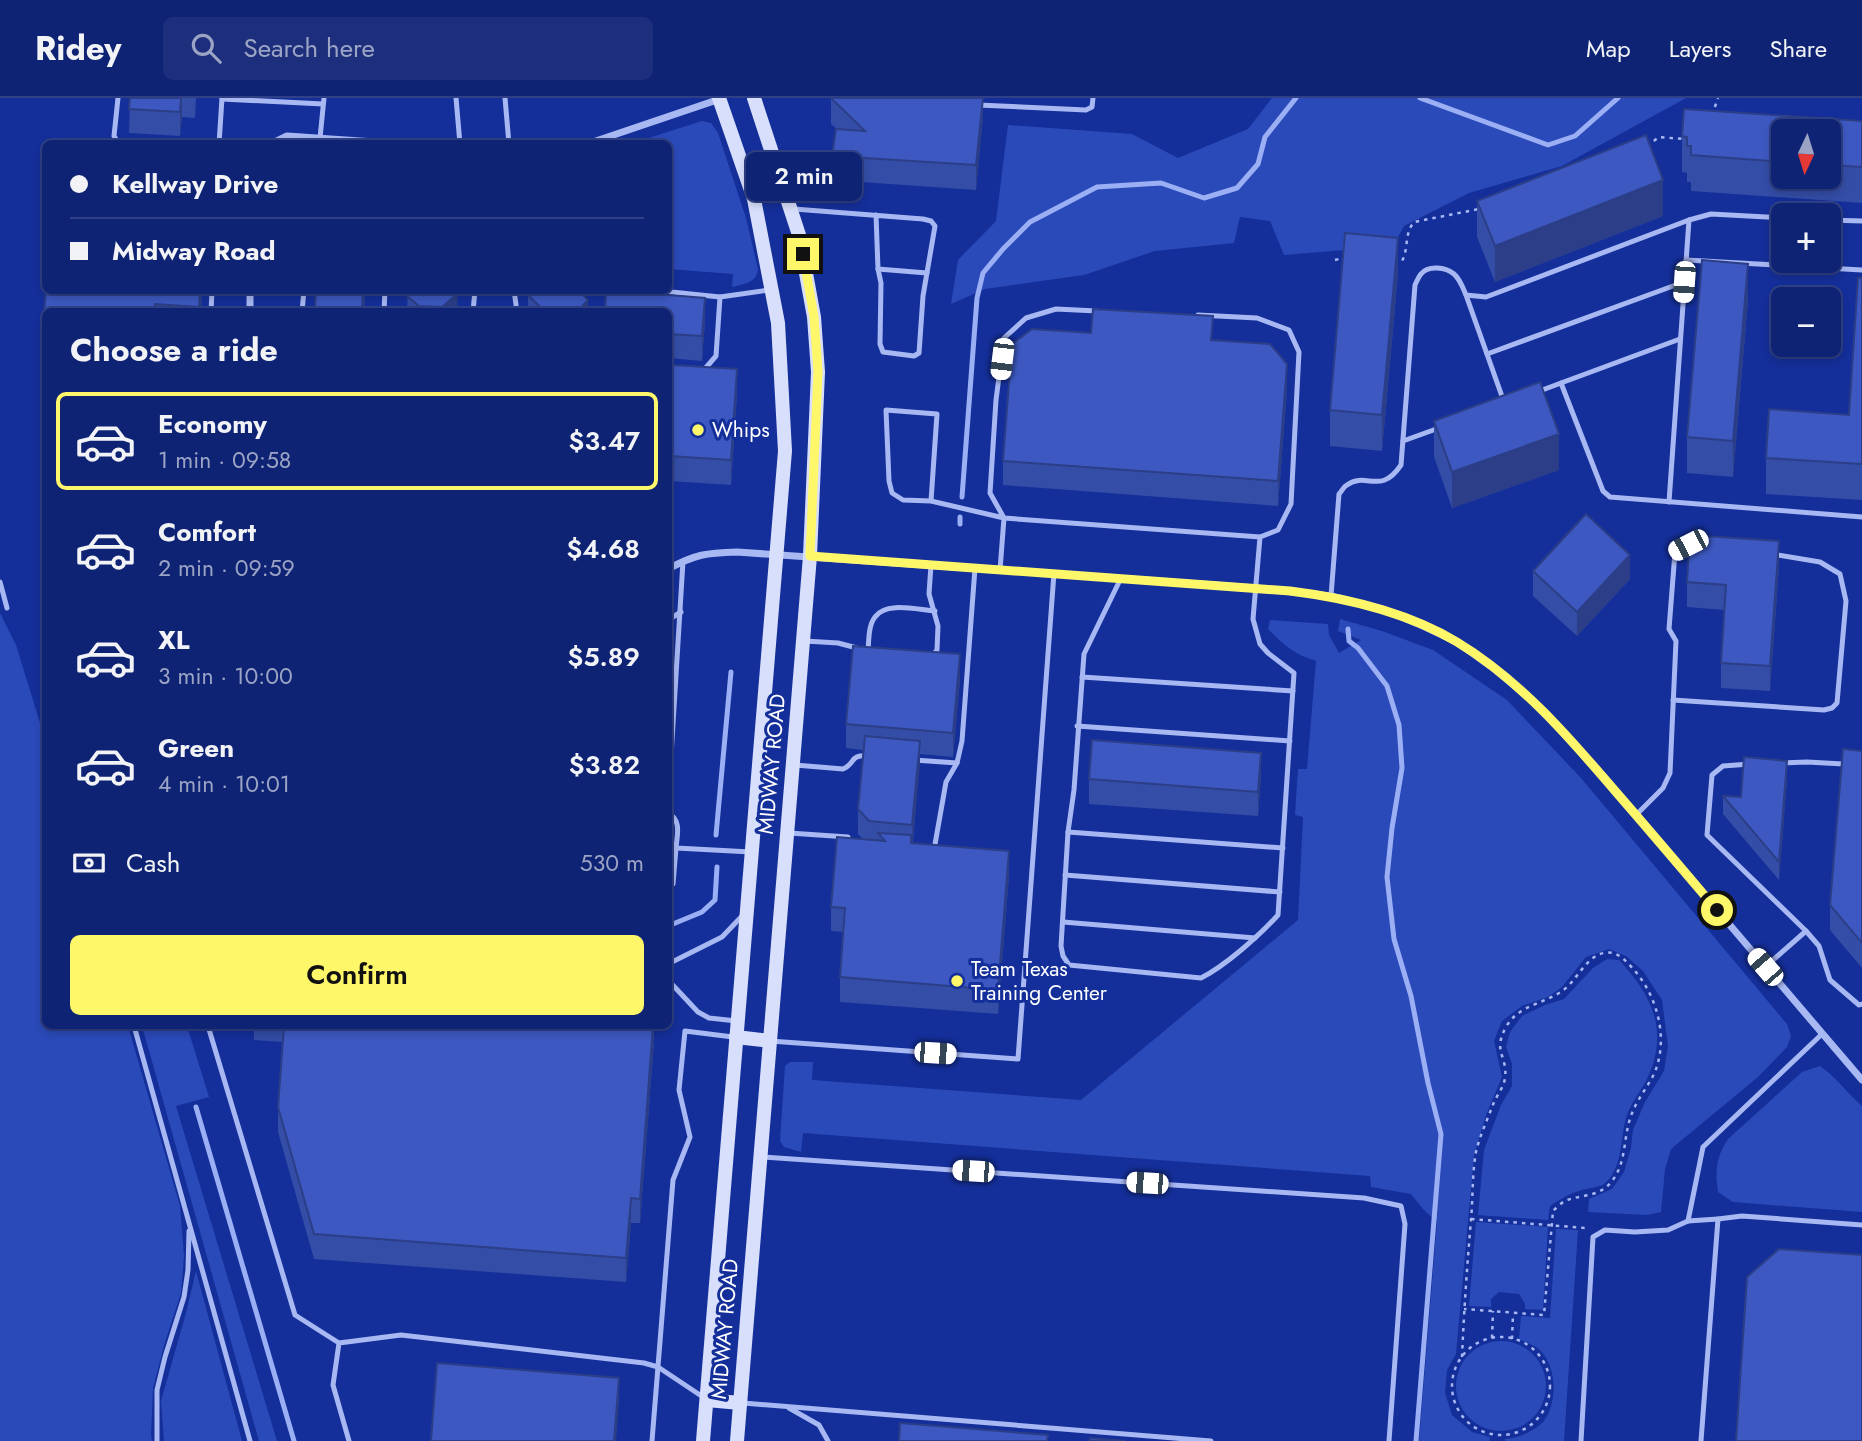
<!DOCTYPE html>
<html lang="en">
<head>
<meta charset="utf-8">
<style>
  :root { --surface:#0f2374; --page:#1d2f7c; --text:#f1f3f6; --muted:#9ba4c5; --line:#2f4086; --accent:#fff76a }
  body { margin:0; font-family:Jost,sans-serif; background:var(--page); color:var(--text); height:100vh; display:flex; flex-direction:column; font-size:26px; white-space:nowrap }
  * { box-sizing:border-box; margin:0 }
  p { font-size:23px; color:var(--muted) }
  .icon { flex:none; width:38px; height:38px; fill:none; stroke:currentColor; stroke-width:2; stroke-linecap:round; stroke-linejoin:round }
  .map { position:relative; flex:1; overflow:hidden }
  .side { position:absolute; left:42px; top:210px; width:630px; height:721px; display:flex; flex-direction:column; background:var(--surface); border-radius:10px; box-shadow:0 4px 10px #0003,0 0 0 2px var(--line) }
  .side>* { flex:none }
  .hud { position:absolute; left:42px; top:42px; width:630px; height:154px; border-radius:10px; box-shadow:0 4px 10px #0003,0 0 0 2px var(--line); display:grid; align-content:center; height:154px; padding:0 28px; background:var(--surface) }
  .needle { width:46px; rotate:184deg }
  .tools { position:absolute; left:1771px; top:21px; display:grid; gap:14px }
  .tools a { display:grid; place-items:center; width:70px; height:70px; border-radius:10px; background:var(--surface); box-shadow:0 4px 10px #0003,0 0 0 2px var(--line); font-size:35px }
  .end { position:absolute; width:32px; height:32px; margin:-16px; border:9px solid #fff76a; background:#111; box-shadow:0 0 0 4px #111 }
  .from { border-radius:50% }
  .bubble { position:absolute; height:49px; border-radius:10px; background:var(--surface); box-shadow:0 4px 10px #0003,0 0 0 2px var(--line); font-size:23px; font-weight:600; line-height:49px; text-align:center }
  .car { position:absolute; width:21px; height:42px; margin:-21px -10px; border-radius:9px; box-shadow:0 0 5px 2px #0007; background:linear-gradient(#fff 24%,#345 0 40%,#fff 0 76%,#345 0 86%,#fff 0) }
  .hud b { display:flex; align-items:center; gap:24px; height:66px; font-size:26px }
  .hud b+b { border-top:2px solid var(--line) }
  .hud i { width:18px; height:18px; background:var(--text) }
  ul { padding:0; list-style:none }
  li { display:flex; align-items:center; gap:21px; height:98px; margin:0 14px 10px; padding:0 14px; border:4px solid transparent; border-radius:10px }
  li div { flex:1 }
  li b { display:block; font-size:26px }
  li em { font-style:normal; font-weight:600 }
  li.selected { border-color:var(--accent) }
  li>.icon { width:63px; height:63px; stroke-width:1.5 }
  h2 { padding:0 28px; font-size:32px; line-height:84px }
  .pay { display:flex; align-items:center; gap:18px; height:77px; padding:0 28px; font-size:26px }
  .pay p { margin-inline-start:auto }
  .primary-button { display:flex; gap:14px; margin-top:auto; padding:14px 28px }
  .primary-button a { flex:1; height:80px; border-radius:10px; background:var(--accent); color:#111; font-size:28px; font-weight:600; line-height:80px; text-align:center }
  header { display:flex; align-items:center; gap:42px; box-sizing:border-box; height:98px; padding:0 35px; background:var(--surface); border-bottom:2px solid var(--line) }
  header strong { font-size:33px }
  nav { display:flex; gap:38px; margin-inline-start:auto; font-size:24px }
  .search { width:490px; height:63px; background:var(--page); display:flex; align-items:center; gap:18px; box-sizing:border-box; padding:0 24px; border-radius:10px; color:var(--muted); font-size:26px }
  .map>svg:first-child { display:block }
</style>
</head>
<body>
<header>
<strong>Ridey</strong>
<div class="search"><svg class="icon" aria-label="search" viewBox="0 0 24 24"><circle cx="10" cy="10" r="6"/><path d="M15 15l6 6"/></svg>Search here</div>
<nav><a>Map</a><a>Layers</a><a>Share</a></nav>
</header>
<div class="map">
<svg width="1862" height="1343" viewBox="0 0 1862 1343">
  <rect width="100%" height="100%" fill="#142f9a"/>
  <g fill="#2b4ab9">
    <path d="M1272 0H1686L1562 68 1469 95 1404 128 1393 148 1284 157 1270 123 1240 119 1234 145 1155 153 1084 177 985 191 951 206 958 162 996 123 1008 27 1132 36 1178 60 1248 31Z"/>
    <path d="M702 23 711 25 718 35 746 120 758 171C757 185 743 186 732 189L733 176 669 171 668 46 633 45Z"/>
    <path d="M0 515 16 547 45 641 46 928H128L180 1108 184 1158 181 1195 165 1244 153 1290 151 1337 152 1343H0Z"/>
    <path d="M1340 521 1382 533 1433 552 1507 602 1581 680 1787 926 1791 938 1787 949 1758 979 1671 1051 1665 1071 1661 1114 1647 1117 1588 1114 1589 1101 1612 1091 1624 1074 1631 1050 1633 1032 1645 1004 1664 973 1668 948 1662 902 1643 873 1626 858 1609 851 1586 859 1562 889 1548 899 1522 908 1502 923 1494 943 1502 979 1486 1017 1474 1057 1456 1256 1447 1272 1445 1295 1452 1317 1472 1334 1490 1339 1489 1343H1419L1437 1124 1423 1111 1411 1096 1371 1089 1370 1078 803 1035 801 1054 784 1049 780 1043 785 968 790 964H813L812 982 1081 1002 1298 822 1303 719 1295 717 1298 671H1307L1316 563C1295 557 1283 547 1268 531L1270 522 1328 526 1329 537 1339 555 1361 542 1338 533Z"/>
    <path d="M1607 861 1619 862C1653 898 1670 935 1646 983 1639 996 1630 1006 1626 1020 1620 1041 1623 1071 1604 1086 1598 1090 1586 1090 1579 1093 1568 1096 1559 1102 1550 1108L1548 1122 1478 1117 1484 1052 1501 1007 1512 988V966L1506 949 1510 934 1522 918 1545 907 1564 901 1593 870Z"/>
    <path d="M142 928H187L209 999 176 1008 277 1343H259Z"/>
    <path d="M1820 968C1836 979 1847 995 1862 1008V1114L1733 1104 1718 1094C1715 1073 1716 1059 1728 1041L1802 974Z"/>
    <path d="M1476 1124 1548 1129 1543 1212 1525 1211V1206L1519 1196 1499 1194 1491 1201V1209L1469 1208Z"/>
    <path d="M1556 1131 1578 1132 1564 1343H1505V1341C1518 1340 1535 1333 1544 1323 1558 1303 1557 1268 1539 1251 1533 1247 1525 1244 1519 1241L1521 1218 1550 1220Z"/>
    <path d="M196 1173 242 1343H164L161 1303 186 1215Z"/>
    <circle cx="1501" cy="1288" r="45"/>
  </g>
  <g fill="none" stroke-linecap="round" stroke-linejoin="round">
    <g stroke="#9baff5" stroke-width="5">
      <path d="M1420 0 1548 47 1575 38 1618 0"/>
      <path d="M962 399 977 200 983 175 1003 151 1030 124 1097 89 1161 85 1204 100 1237 90 1258 66 1265 39 1296 0"/>
      <path d="M960 426V419"/>
      <path d="M1348 531 1349 543 1358 550 1387 588 1399 627 1402 670 1392 730 1387 779 1394 841 1411 898 1428 985 1441 1036 1416 1343"/>
      <path d="M716 737 731 574"/>
      <path d="M668 828 702 814 715 802 717 769"/>
      <path d="M196 1009 294 1343"/>
    </g>
    <g stroke="#a8b8f3" stroke-width="2.5" stroke-dasharray="3.5 5" stroke-linecap="butt">
      <path d="M1712 17 1718 0"/>
      <path d="M1647 48 1659 39 1683 41"/>
      <path d="M1335 162 1343 160"/>
      <path d="M1394 163H1402C1409 150 1404 136 1414 124L1479 111"/>
      <path d="M1471 1121 1586 1130"/>
      <circle cx="1501" cy="1288" r="49"/>
      <path d="M1492 1240 1493 1213"/>
      <path d="M1512 1241 1513 1216"/>
      <path d="M1462 1259C1464 1213 1467 1168 1471 1122 1473 1100 1472 1076 1476 1054 1480 1037 1488 1020 1494 1004 1498 996 1504 988 1505 980 1508 958 1492 954 1506 929 1518 907 1544 906 1562 893 1576 884 1587 857 1604 855 1618 852 1627 864 1635 873 1658 900 1669 942 1654 976 1647 990 1636 1003 1631 1018 1623 1039 1627 1064 1612 1083 1599 1100 1581 1096 1565 1103 1561 1105 1556 1110 1553 1113L1544 1217 1464 1211"/>
    </g>
    <g stroke="#a8b8f3" stroke-width="5">
      <path d="M118 0 114 38 119 46"/>
      <path d="M456 0 460 46"/>
      <path d="M505 0 509 46"/>
      <path d="M222 1 323 6"/>
      <path d="M978 7 1086 12 1092 9 1093 0"/>
      <path d="M320 40 324 0"/>
      <path d="M219 46 222 0"/>
      <path d="M794 111 923 121 931 123 935 128 923 198 919 255 914 258 883 254 880 246 881 185 878 171 876 117"/>
      <path d="M1829 122 1862 123"/>
      <path d="M1686 162 1862 172"/>
      <path d="M878 171 927 175"/>
      <path d="M514 192 517 214"/>
      <path d="M652 192 720 199 769 192"/>
      <path d="M1466 197 1504 304"/>
      <path d="M1097 213 1056 211 1026 220 1004 240 996 302 990 395 1004 420 1260 439"/>
      <path d="M211 214 212 192"/>
      <path d="M302 214 304 192"/>
      <path d="M384 214 385 192"/>
      <path d="M473 214 475 192"/>
      <path d="M1487 256 1684 184"/>
      <path d="M703 273 716 258 720 199"/>
      <path d="M1561 285 1680 241"/>
      <path d="M1537 294 1561 285 1603 393 1610 399 1862 419"/>
      <path d="M1403 343 1439 330"/>
      <path d="M931 403 903 402 892 395 889 383 886 312 937 316 931 403 1004 420 1000 472"/>
      <path d="M1669 404 1689 122"/>
      <path d="M931 467 929 496 938 528 937 552 932 558"/>
      <path d="M1121 480 1084 556 1074 692 1068 734 1061 848 1063 858 1069 867 1201 880C1225 868 1260 837 1278 817L1294 575 1268 555 1260 546 1253 521 1260 439 1278 432 1291 406 1299 254 1289 232 1257 220 1198 217"/>
      <path d="M0 484 7 510"/>
      <path d="M1331 498 1339 396C1342 393 1343 389 1347 387 1367 373 1380 398 1401 367L1415 187C1416 185 1419 178 1421 176 1428 167 1446 169 1454 176 1460 181 1463 190 1466 197L1486 199 1689 122 1711 116 1783 120"/>
      <path d="M668 522 681 514"/>
      <path d="M805 543 838 545 857 550"/>
      <path d="M868 553C869 543 868 528 875 519 886 503 918 512 935 513"/>
      <path d="M1082 579 1293 593"/>
      <path d="M1673 602 1824 612 1832 610 1837 605 1846 503 1840 476 1820 464 1772 456"/>
      <path d="M1077 628 1290 643"/>
      <path d="M914 662 957 665"/>
      <path d="M1781 665 1807 664 1862 667"/>
      <path d="M1750 666 1723 668 1712 677 1707 737 1806 833 1819 848 1830 882 1859 907 1862 906"/>
      <path d="M795 667 843 671C857 665 848 656 870 658"/>
      <path d="M670 675 683 463"/>
      <path d="M668 715C682 722 677 737 676 750L751 754"/>
      <path d="M1636 717 1663 690 1670 675 1676 543 1669 531 1675 454 1688 447 1696 448"/>
      <path d="M1068 734 1283 750"/>
      <path d="M789 735 848 739V747"/>
      <path d="M934 752 946 684 957 665 962 643 975 470"/>
      <path d="M1065 777 1280 794"/>
      <path d="M668 786H673L676 750"/>
      <path d="M1063 824 1255 840"/>
      <path d="M668 866 722 839 744 816"/>
      <path d="M1765 869 1806 833"/>
      <path d="M668 882 698 914 709 920 737 923"/>
      <path d="M134 928 250 1343"/>
      <path d="M208 928 295 1217 339 1245"/>
      <path d="M770 943 1018 961 1054 475"/>
      <path d="M763 1059 1364 1100 1401 1108 1405 1126 1389 1343"/>
      <path d="M1718 1121 1742 1118 1862 1127"/>
      <path d="M1688 1123 1718 1121 1701 1343"/>
      <path d="M743 1305 1211 1343"/>
      <path d="M789 1310 819 1327 828 1343"/>
      <path d="M157 1343V1292L165 1259 184 1199 188 1172 189 1133"/>
      <path d="M349 1343 333 1287 339 1245 401 1237 644 1265 658 1269 703 1299"/>
      <path d="M652 1343 673 1082 690 1039 679 992 685 933 733 939"/>
      <path d="M1581 1343 1593 1139 1605 1132 1635 1134 1668 1132 1688 1123 1703 1049 1822 936"/>
    </g>
    <g stroke="#a8b8f3" stroke-width="7">
      <path d="M271 46 287 38 404 46"/>
      <path d="M587 46 720 1"/>
      <path d="M250 214V192"/>
      <path d="M668 471C696 456 706 455 737 454L1257 490 1331 498 1382 511 1421 527 1457 544 1497 573 1545 614 1596 670 1862 982"/>
    </g>
    <g stroke="#d8dffc" stroke-width="14">
      <path d="M736 939 770 943"/>
      <path d="M707 1302 740 1305"/>
      <path d="M703 1343 785 353 778 225 754 101 719 0"/>
      <path d="M737 1343 810 458 818 274 814 219 799 137 754 0"/>
    </g>
  </g>
  <g fill="#344da6" fill-rule="evenodd">
    <path d="M130 0H196L195 20 182 19 180 38 129 35Z"/>
    <path d="M831 0H983V18L976 92 832 82V58L837 31 831 26Z"/>
    <path d="M1862 23V105L1691 93V84H1687V75L1682 74V38ZM1783 33H1829V79H1783Z"/>
    <path d="M1477 103 1663 118 1495 184 1477 139Z"/>
    <path d="M1398 176 1382 353 1330 348V312Z"/>
    <path d="M1862 180V402L1766 396V360L1849 317Z"/>
    <path d="M46 192H202L201 214H46V268H42V243Z"/>
    <path d="M316 192H365L364 214H315Z"/>
    <path d="M408 192 457 214H407Z"/>
    <path d="M528 197 588 214H528Z"/>
    <path d="M1748 202 1733 379 1687 375V339Z"/>
    <path d="M668 214 705 224 702 263 668 260Z"/>
    <path d="M1213 242 1287 291 1278 408 1003 387V363Z"/>
    <path d="M668 280 737 296 731 387 669 383Z"/>
    <path d="M1434 323 1559 372 1452 410 1434 359Z"/>
    <path d="M1779 468 1770 593 1721 590V565L1724 512 1687 509V484Z"/>
    <path d="M1533 473 1630 481 1577 538 1533 498Z"/>
    <path d="M960 581 953 659 920 656 913 745 1009 777 998 916 840 904V879L844 834 831 833V809L863 741 858 736V711L863 652 846 650V626Z"/>
    <path d="M1862 653V870L1830 832V807Z"/>
    <path d="M1261 679 1258 718 1089 706V681Z"/>
    <path d="M1787 681 1779 782 1723 716V698L1741 699Z"/>
    <path d="M254 928H654V944L640 1125H631L626 1184 314 1161 278 1034V1009L283 944 254 942Z"/>
  </g>
  <g fill="#2b3e87">
    <path d="M181 0 182 19 180 38V14Z"/>
    <path d="M983 0V18L976 92V67Z"/>
    <path d="M1663 82V118L1495 184V148Z"/>
    <path d="M1398 140V176L1382 353V317Z"/>
    <path d="M1748 166V202L1733 379V343Z"/>
    <path d="M200 192H202L201 214H199Z"/>
    <path d="M363 192H365L364 214H362Z"/>
    <path d="M456 192H458L457 214H442V209Z"/>
    <path d="M705 200V224L702 263V238Z"/>
    <path d="M588 202V214H577Z"/>
    <path d="M1287 266V291L1278 408V383Z"/>
    <path d="M737 271V296L731 387V362Z"/>
    <path d="M1559 336V372L1452 410V374Z"/>
    <path d="M1779 443V468L1770 593V568Z"/>
    <path d="M1630 457V481L1577 538V514Z"/>
    <path d="M960 556V581L953 659V635Z"/>
    <path d="M920 643V667L912 751V727Z"/>
    <path d="M1261 655V679L1258 718V694Z"/>
    <path d="M1787 663V681L1779 782V764Z"/>
    <path d="M1009 753V777L998 916V892Z"/>
    <path d="M653 928 654 944 640 1125V1101Z"/>
    <path d="M631 1100V1125L626 1184V1160Z"/>
    <path d="M619 1280V1305L616 1343H614Z"/>
  </g>
  <g fill="#3d59c1" stroke="#2b3e87" stroke-width="2">
    <path d="M130 0H181L180 14 129 11Z"/>
    <path d="M831 0H983L976 67 832 58 836 31 865 33Z"/>
    <path d="M1684 11 1862 23V69L1829 67V33H1783V64L1691 57V48H1687V39L1682 38Z"/>
    <path d="M1646 37 1663 82 1495 148 1477 103Z"/>
    <path d="M1345 135 1398 140 1382 317 1330 312Z"/>
    <path d="M1702 162 1748 166 1733 343 1687 339Z"/>
    <path d="M1858 180H1862V366L1766 360 1769 311 1849 317Z"/>
    <path d="M46 192H200L199 209 155 206 154 214H46V243H42Z"/>
    <path d="M316 192H363L362 213 315 210Z"/>
    <path d="M408 192H456V197L442 209 419 208 407 198Z"/>
    <path d="M532 192H578L588 202 577 214H545L528 197Z"/>
    <path d="M606 192 705 200 702 238 668 236V214H605Z"/>
    <path d="M1093 211 1213 218 1211 242 1270 246 1287 266 1278 383 1003 363 1012 246 1032 231 1091 235Z"/>
    <path d="M673 267 737 271 731 362 669 358 671 328H668V280H673Z"/>
    <path d="M1540 284 1559 336 1452 374 1434 323Z"/>
    <path d="M1586 416 1630 457 1577 514 1533 473Z"/>
    <path d="M1690 437 1779 443 1770 568 1721 565 1726 487 1687 484Z"/>
    <path d="M853 548 960 556 953 635 846 626Z"/>
    <path d="M865 638 920 643 912 727 869 723 858 711Z"/>
    <path d="M1092 642 1261 655 1258 694 1089 681Z"/>
    <path d="M1843 651 1862 653V845L1830 807Z"/>
    <path d="M1744 659 1787 663 1779 764 1723 698 1741 699Z"/>
    <path d="M878 735 911 737V745L1009 753 998 892 840 879 845 810 831 809 837 739 885 743Z"/>
    <path d="M284 928H653L640 1101 631 1100 626 1160 314 1136 278 1009Z"/>
    <path d="M1779 1151 1862 1157V1343H1736L1747 1179Z"/>
    <path d="M437 1265 619 1280 614 1343H431Z"/>
    <path d="M900 1325 1048 1337 1047 1343H899Z"/>
    <path d="M1090 1340 1126 1343H1090Z"/>
  </g>
  <g fill="none" stroke-linecap="round" stroke-linejoin="round">
    <path stroke="#fff76a" stroke-width="9" d="M803 156 814 219 818 274 810 458 1290 493C1347 500 1407 514 1457 544 1520 582 1569 639 1616 694 1650 733 1683 772 1717 812"/>
  </g>
  <g fill="#fff76a" stroke="#142f9a" stroke-width="2.5">
    <circle cx="698" cy="332" r="7"/>
    <circle cx="957" cy="883" r="7"/>
  </g>
  <g text-anchor="middle" dominant-baseline="central" stroke-width="6" stroke-linejoin="round" paint-order="stroke">
    <g font-size="21" fill="#fff" stroke="#142f9a" text-anchor="start">
      <text x="712" y="332">Whips</text>
      <text x="971" y="871">Team Texas<tspan x="971" dy="24">Training Center</tspan></text>
    </g>
    <g font-size="21" fill="#fff" stroke="#142f9a">
      <text transform="translate(772 666) rotate(-85)">MIDWAY ROAD</text>
      <text transform="translate(725 1231) rotate(-85)">MIDWAY ROAD</text>
    </g>
  </g>
</svg>
<div class="tools">
<a><svg class="needle" viewBox="-14 -14 28 28"><path d="M0-13l5 13h-10z" fill="#e53935"/><path d="M0 13l5-13h-10z" fill="#9ba4c5"/></svg></a>
<a>+</a>
<a>−</a>
</div>
<i class="end from" style="left:1717px;top:812px"></i>
<i class="end" style="left:803px;top:156px"></i>
<div class="bubble" style="left:746px;top:54px;width:116px">2 min</div>
<i class="car" style="left:1684px;top:184px;rotate:184deg"></i>
<i class="car" style="left:1002px;top:261px;rotate:187deg"></i>
<i class="car" style="left:1688px;top:447px;rotate:243deg"></i>
<i class="car" style="left:1765px;top:869px;rotate:319deg"></i>
<i class="car" style="left:935px;top:955px;rotate:94deg"></i>
<i class="car" style="left:973px;top:1073px;rotate:274deg"></i>
<i class="car" style="left:1147px;top:1085px;rotate:274deg"></i>
<div class="hud">
<b><i class="from"></i>Kellway Drive</b>
<b><i></i>Midway Road</b>
</div>
<section class="side">
<h2>Choose a ride</h2>
<ul>
<li class="selected"><svg class="icon" aria-label="car" viewBox="0 0 24 24"><path d="M5 17H2v-5l4-1 3-4h7l3 4 3 1v5h-3M9 17h6M6 11h13"/><circle cx="7" cy="17" r="2"/><circle cx="17" cy="17" r="2"/></svg><div><b>Economy</b><p>1 min · 09:58</p></div><em>$3.47</em></li>
<li><svg class="icon" aria-label="car" viewBox="0 0 24 24"><path d="M5 17H2v-5l4-1 3-4h7l3 4 3 1v5h-3M9 17h6M6 11h13"/><circle cx="7" cy="17" r="2"/><circle cx="17" cy="17" r="2"/></svg><div><b>Comfort</b><p>2 min · 09:59</p></div><em>$4.68</em></li>
<li><svg class="icon" aria-label="car" viewBox="0 0 24 24"><path d="M5 17H2v-5l4-1 3-4h7l3 4 3 1v5h-3M9 17h6M6 11h13"/><circle cx="7" cy="17" r="2"/><circle cx="17" cy="17" r="2"/></svg><div><b>XL</b><p>3 min · 10:00</p></div><em>$5.89</em></li>
<li><svg class="icon" aria-label="car" viewBox="0 0 24 24"><path d="M5 17H2v-5l4-1 3-4h7l3 4 3 1v5h-3M9 17h6M6 11h13"/><circle cx="7" cy="17" r="2"/><circle cx="17" cy="17" r="2"/></svg><div><b>Green</b><p>4 min · 10:01</p></div><em>$3.82</em></li>
</ul>
<div class="pay"><svg class="icon" aria-label="cash" viewBox="0 0 24 24"><path d="M3 7h18v10H3z"/><circle cx="12" cy="12" r="2"/></svg>Cash<p>530 m</p></div>
<div class="primary-button"><a>Confirm</a></div>
</section>
</div>
</body>
</html>
